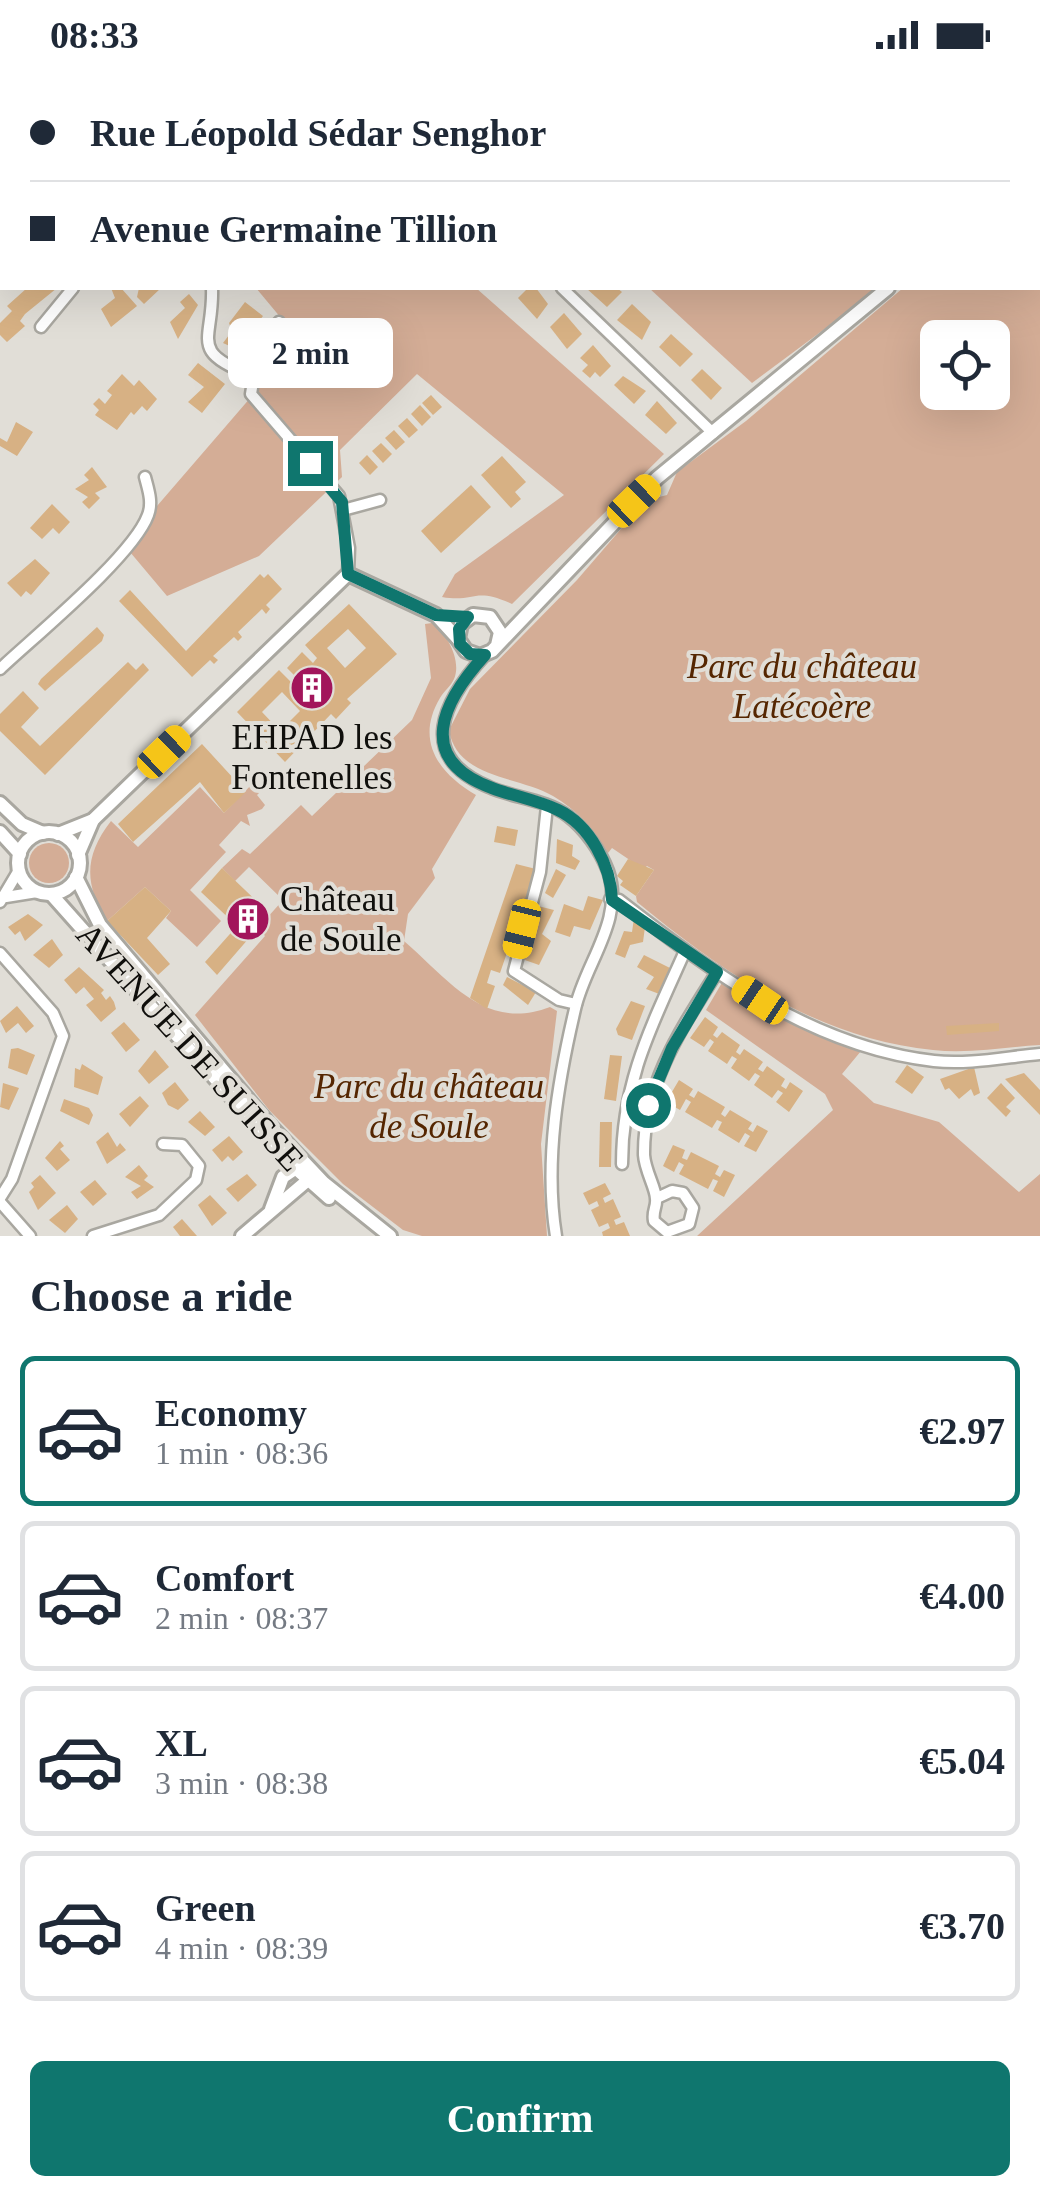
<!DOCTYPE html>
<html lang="en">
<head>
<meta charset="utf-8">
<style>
  :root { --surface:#fff; --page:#f2f2f3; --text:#1f2937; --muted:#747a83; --line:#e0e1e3; --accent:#0f766e }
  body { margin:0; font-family:"Times New Roman",serif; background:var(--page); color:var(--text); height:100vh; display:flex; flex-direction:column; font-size:38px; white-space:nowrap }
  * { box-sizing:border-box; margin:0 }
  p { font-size:32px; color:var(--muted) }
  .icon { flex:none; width:55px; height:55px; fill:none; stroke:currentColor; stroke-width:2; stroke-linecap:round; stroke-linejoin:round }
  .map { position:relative; height:1166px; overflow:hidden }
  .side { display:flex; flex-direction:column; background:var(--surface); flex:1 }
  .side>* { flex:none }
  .top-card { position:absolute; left:0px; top:0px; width:1040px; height:220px; box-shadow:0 10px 40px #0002; display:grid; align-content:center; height:220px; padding:0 30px; background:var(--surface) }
  .fabs { position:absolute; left:920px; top:250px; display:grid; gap:20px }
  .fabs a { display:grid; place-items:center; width:90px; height:90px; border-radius:15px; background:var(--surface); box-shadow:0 10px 40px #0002; font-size:50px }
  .end { position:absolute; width:45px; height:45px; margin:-22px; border:12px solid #0f766e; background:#fff; box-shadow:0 0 0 5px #fff }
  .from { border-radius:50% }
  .bubble { position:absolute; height:70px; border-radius:15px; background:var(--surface); box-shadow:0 10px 40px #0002; font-size:32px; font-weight:800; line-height:70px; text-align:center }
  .car { position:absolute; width:30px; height:60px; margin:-30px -15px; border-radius:12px; box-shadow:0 0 8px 2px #0007; background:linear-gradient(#f5c518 24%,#345 0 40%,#f5c518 0 76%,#345 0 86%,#f5c518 0) }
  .top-card b { display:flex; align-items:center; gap:35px; height:95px; font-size:38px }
  .top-card b+b { border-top:2px solid var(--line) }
  .top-card i { width:25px; height:25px; background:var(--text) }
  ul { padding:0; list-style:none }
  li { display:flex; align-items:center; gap:30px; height:150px; margin:0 20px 15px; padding:0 10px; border:5px solid var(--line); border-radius:15px }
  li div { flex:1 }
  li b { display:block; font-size:38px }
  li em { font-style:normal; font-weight:800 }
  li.selected { border-color:var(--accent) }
  li>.icon { width:90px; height:90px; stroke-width:1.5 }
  h2 { padding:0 30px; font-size:45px; line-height:120px }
  .cta { display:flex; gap:20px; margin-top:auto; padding:20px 30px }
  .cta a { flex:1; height:115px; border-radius:15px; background:var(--accent); color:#fff; font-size:40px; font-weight:800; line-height:115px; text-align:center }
  .status { display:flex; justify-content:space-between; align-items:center; height:70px; padding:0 50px; background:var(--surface); direction:ltr }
  .status svg { height:28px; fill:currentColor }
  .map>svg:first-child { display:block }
</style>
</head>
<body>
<div class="status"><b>08:33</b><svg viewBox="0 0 49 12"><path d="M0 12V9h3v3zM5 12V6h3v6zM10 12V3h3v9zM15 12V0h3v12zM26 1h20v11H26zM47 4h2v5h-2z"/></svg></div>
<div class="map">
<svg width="1040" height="1166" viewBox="0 0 1040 1166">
  <rect width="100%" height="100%" fill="#e1ded7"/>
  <g fill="#d4ad96" fill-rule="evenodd">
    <path d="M0 0H308L311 2H2L0 159Z"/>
    <path d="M1040 87V975C1005 977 969 984 933 980 819 969 723 903 637 832L636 826 654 800 647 796 643 799 612 778 608 783C594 759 577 740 553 726 519 706 457 709 449 660L470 619 577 510 652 423 659 427 667 425 677 402 746 351 903 218H1038ZM938 268H992V322H938Z"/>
    <path d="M256 218H476L664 384 512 534C473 516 476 533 442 527L455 504 564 425 417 304 340 380 342 407 259 486 167 526 130 482 157 436 264 312 286 254Z"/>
    <path d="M649 218H875L877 220 752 313Z"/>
    <path d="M432 553C447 563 462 591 454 609 451 616 444 621 440 628 415 670 438 703 476 725L432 799 435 808 408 844 404 871C449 910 485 962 550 937L557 941 541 1074 547 1166H422L403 1160 343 1114 269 1040 195 945 265 866 258 858 283 830 249 797 235 811 222 798 242 779 250 784 301 735 312 746 412 650 431 608 425 554Z"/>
    <path d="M255 711 263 719 257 725 265 735 262 739 247 745 250 756 241 751 219 775 226 782 190 820 221 851 197 877 166 848 171 841 145 817 107 851C84 814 84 786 111 751L138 777 200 717 224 743Z"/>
    <circle cx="49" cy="793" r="20"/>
    <path d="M723 911 779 946 861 981 842 1004 874 1033 939 1052 1019 1122 1040 1104V1166H697L833 1040 825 1024 706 940Z"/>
  </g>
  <g fill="#d7b184" fill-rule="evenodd">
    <path d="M27 218H57L25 244 20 251 25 256 7 272 0 265V253L12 241 7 236Z"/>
    <path d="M111 218H121L137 236 111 257 101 239 115 228Z"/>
    <path d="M139 218H161L144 234 137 227Z"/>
    <path d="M528 218H536L548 234 537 249 518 228Z"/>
    <path d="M586 218H617L622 222 607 237Z"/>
    <path d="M189 224 198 235 178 269 170 252 185 238 180 232Z"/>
    <path d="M245 232 263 246 237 279 246 283 242 292 230 286 234 278 223 273 232 261 229 253Z"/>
    <path d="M632 234 651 252 642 270 617 250Z"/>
    <path d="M564 243 582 264 567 279 550 257Z"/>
    <path d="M671 264 693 284 680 297 659 277Z"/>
    <path d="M593 275 611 296 600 307 595 302 590 308 582 301 588 295 580 288Z"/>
    <path d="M198 293 225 314 202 343 188 332 204 317 188 305Z"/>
    <path d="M702 299 722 318 711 330 691 310Z"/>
    <path d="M122 304 134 316 139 310 157 329 147 341 142 336 134 345 131 342 117 360 95 345 99 340 93 334 99 328 105 334 112 325 107 321Z"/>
    <path d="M623 306 646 321 634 334 614 315Z"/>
    <path d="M431 325 442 337 433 345 422 333Z"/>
    <path d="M657 331 677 353 666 364 645 345Z"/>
    <path d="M420 335 431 347 422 356 411 344Z"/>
    <path d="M407 348 418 360 409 368 398 356Z"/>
    <path d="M16 352 33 362 17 386 0 376V368L7 372Z"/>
    <path d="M394 360 405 372 396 380 385 368Z"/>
    <path d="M381 373 392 384 383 393 372 381Z"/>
    <path d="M367 385 378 397 370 405 359 393Z"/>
    <path d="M502 386 526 412 515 422 521 429 511 438 481 405Z"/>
    <path d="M92 397 107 417 95 423 100 428 89 439 82 432 88 427 75 419 89 410 84 405Z"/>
    <path d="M471 415 491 437 441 483 421 461Z"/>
    <path d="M52 434 70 452 59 464 53 458 42 469 30 458Z"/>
    <path d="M35 489 50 503 31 525 26 521 21 527 7 513Z"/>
    <path d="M260 504 264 508 268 504 282 519 266 535 270 539 266 544 262 539 238 562 242 567 238 571 234 567 213 586 218 590 214 594 210 590 192 607 119 531 130 520 186 581Z"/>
    <path d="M349 534 397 584 347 629 351 633 336 649 331 644 285 692 237 642 279 600 292 613 297 608 287 598 302 582 313 593 317 588 305 575ZM348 559 366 578 345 598 327 578ZM282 622 300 641 280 661 262 642Z"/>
    <path d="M97 557 104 565 102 571 45 621 38 614 41 609Z"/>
    <path d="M128 592 136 600 143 593 149 600 45 705 0 661V644L23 621 39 638 21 657 40 676Z"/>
    <path d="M202 674 246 722 224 743 200 712 133 772 118 754Z"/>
    <path d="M497 756 518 760 515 776 494 772Z"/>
    <path d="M557 769 573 775 572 786 580 791 575 800 556 793Z"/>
    <path d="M628 789 654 800 636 826 620 815 623 811 617 806Z"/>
    <path d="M516 794 536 799 500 903 491 900 487 913 495 916 487 939 470 928Z"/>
    <path d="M222 798 270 844 217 905 205 892 237 856 201 822Z"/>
    <path d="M556 799 566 805 553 828 545 823Z"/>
    <path d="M145 817 171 841 147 868 170 894 158 905 107 851Z"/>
    <path d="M588 826 603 830 590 860 574 856 570 867 555 862 564 834 583 841Z"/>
    <path d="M538 836 554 840 542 864 551 871 539 895 522 889Z"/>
    <path d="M28 844 43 855 25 871 20 861 15 865 8 857Z"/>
    <path d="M634 848 645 857 643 872 630 875 625 888 615 884 624 861 632 862Z"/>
    <path d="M52 869 63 885 49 898 33 885Z"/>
    <path d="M644 885 672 899 662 925 646 919 654 907 637 897Z"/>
    <path d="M79 897 104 920 101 923 106 930 110 926 114 932 116 939 101 952 86 935 94 929 84 917 76 924 64 910Z"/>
    <path d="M507 907 536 922 528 935 503 915Z"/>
    <path d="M631 931 645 936 632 970 618 965 616 959Z"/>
    <path d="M17 936 34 956 26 963 18 953 6 963 0 951Z"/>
    <path d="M705 947 718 957 713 965 717 968 722 962 740 975 736 982 740 985 744 979 763 992 758 999 763 1002 767 996 785 1009 781 1016 786 1019 790 1012 803 1021 789 1042 776 1032 783 1023 778 1020 772 1028 754 1015 760 1006 755 1003 749 1011 731 998 737 989 732 986 727 994 708 981 714 972 710 969 704 977 690 968Z"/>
    <path d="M124 952 140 970 126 982 111 963Z"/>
    <path d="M999 953V961L947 965 946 956Z"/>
    <path d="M18 978 35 985 27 1005 8 998 11 979Z"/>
    <path d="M155 980 169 997 149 1014 138 1001Z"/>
    <path d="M610 985 622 986 616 1031 604 1029Z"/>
    <path d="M82 994 103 1007 98 1025 74 1017 75 998 80 1000Z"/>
    <path d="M907 995 924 1007 912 1024 895 1012Z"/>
    <path d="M974 997 980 1023 974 1026 971 1019 959 1029 949 1018 945 1020 940 1009Z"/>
    <path d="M1024 1003 1040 1020V1045L1005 1009Z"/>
    <path d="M679 1010 693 1019 689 1025 694 1028 698 1021 725 1037 721 1044 725 1047 730 1040 752 1053 748 1059 753 1062 757 1055 768 1061 756 1082 744 1076 750 1066 745 1063 739 1073 718 1060 722 1052 717 1050 712 1058 685 1042 691 1032 686 1029 680 1040 666 1032Z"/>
    <path d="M175 1012 189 1030 178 1040 168 1035 162 1023Z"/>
    <path d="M3 1013 19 1018 9 1040 0 1037Z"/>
    <path d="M1001 1013 1015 1028 1006 1037 1011 1041 1006 1047 987 1028Z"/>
    <path d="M140 1026 149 1036 130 1057 119 1044Z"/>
    <path d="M64 1029 89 1038 93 1045 89 1055 60 1041Z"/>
    <path d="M200 1041 215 1057 205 1066 188 1052Z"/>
    <path d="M600 1052H612L611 1097H599Z"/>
    <path d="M108 1062 117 1077 120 1073 126 1080 107 1094 96 1072Z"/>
    <path d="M229 1066 243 1082 233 1091 228 1086 222 1092 212 1080Z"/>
    <path d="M60 1071 64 1076 60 1079 70 1090 57 1101 45 1088Z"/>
    <path d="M673 1075 685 1080 682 1088 687 1090 691 1082 719 1096 715 1104 720 1107 724 1100 735 1105 724 1127 713 1121 718 1111 713 1109 708 1119 679 1104 684 1095 679 1092 674 1102 663 1096Z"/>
    <path d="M139 1095 148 1106 144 1110 154 1117 137 1129 131 1122 141 1116 125 1107Z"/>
    <path d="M247 1104 257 1115 238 1132 226 1119Z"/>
    <path d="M40 1105 56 1123 38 1140 29 1122 34 1117 31 1113Z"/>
    <path d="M95 1110 107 1124 93 1136 80 1122Z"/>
    <path d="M605 1113 611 1124 603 1128 605 1133 613 1129 621 1147 614 1150 616 1155 624 1152 630 1166H603L602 1162 610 1158 608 1153 599 1157 591 1140 599 1136 597 1131 589 1135 583 1123Z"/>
    <path d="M210 1125 227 1143 212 1156 198 1135Z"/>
    <path d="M67 1135 78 1149 65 1163 49 1150Z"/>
    <path d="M182 1149 197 1166H180L173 1157Z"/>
  </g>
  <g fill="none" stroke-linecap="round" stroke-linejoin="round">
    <defs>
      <g id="minor">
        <path d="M464 0 466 2"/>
        <path d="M785 0 786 2"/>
        <path d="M913 2 915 0"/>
        <path d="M212 218C214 270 187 281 251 305"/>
        <path d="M562 218 713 363"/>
        <path d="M279 252 258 280 251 324 339 426 349 478 348 504"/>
        <path d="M41 257 73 218"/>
        <path d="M343 440 380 430"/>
        <path d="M485 585C444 630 414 686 489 717 513 728 546 729 568 746 585 759 600 780 608 801 625 850 585 893 575 939 558 1011 544 1092 556 1166"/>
        <path d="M0 599C35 566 133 486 148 445 153 432 148 419 145 407"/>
        <path d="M547 736 540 802 514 901 559 930 576 934"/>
        <path d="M6 827 37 822"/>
        <path d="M610 829 619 830C713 903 812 977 934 991 968 995 1006 987 1040 984"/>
        <path d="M0 832 19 800"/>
        <path d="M0 883 53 943 63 966 12 1109 0 1128"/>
        <path d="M622 1094C622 1011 652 955 685 881"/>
        <path d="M657 1128 672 1121 683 1123 693 1138 689 1154 667 1162 654 1151C652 1141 657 1137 656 1129 656 1118 645 1101 644 1085 643 1015 681 959 717 902"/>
        <path d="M0 1132 30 1166"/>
        <path d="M93 1166 159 1145 196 1110 199 1096 182 1075 163 1074"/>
      </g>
      <g id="tertiary">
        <path d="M1038 74 1040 71"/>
        <path d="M497 575 500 562 490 547 473 545 461 554 458 569 466 581 480 586 492 581 657 408 888 218"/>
        <path d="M0 733 22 754 43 763"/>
        <path d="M0 762 20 784"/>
        <circle cx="49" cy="793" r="31"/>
        <path d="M58 764 93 750 348 504 436 545 458 569"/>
        <path d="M78 785 93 750"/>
        <path d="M76 807 100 855 273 1059 324 1113 390 1166"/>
        <path d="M51 824 293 1096 329 1128"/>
        <path d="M271 1139 283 1107 299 1096"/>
        <path d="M242 1166 308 1110 307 1103"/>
      </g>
    </defs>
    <use href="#minor" stroke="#a9a7a0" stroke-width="15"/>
    <use href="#tertiary" stroke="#a9a7a0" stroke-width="18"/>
    <use href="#minor" stroke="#fff" stroke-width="10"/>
    <use href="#tertiary" stroke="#fff" stroke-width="12"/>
  </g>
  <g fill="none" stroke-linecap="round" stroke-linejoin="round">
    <path stroke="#0f766e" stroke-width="12" d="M310 393 342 432 348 504 436 545 468 547 459 559 460 574 470 584 485 585C443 631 413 689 492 718 513 726 537 730 558 740 590 755 611 796 612 830L717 902 672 978 648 1035"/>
  </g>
  <defs>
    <symbol id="building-disc" viewBox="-11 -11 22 22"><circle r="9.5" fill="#a2155b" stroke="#e1ded7"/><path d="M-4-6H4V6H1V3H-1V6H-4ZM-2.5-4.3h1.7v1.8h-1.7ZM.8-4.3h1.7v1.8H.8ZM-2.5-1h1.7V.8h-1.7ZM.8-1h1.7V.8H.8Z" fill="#fff"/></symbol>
  </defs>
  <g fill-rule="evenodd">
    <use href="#building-disc" x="287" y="593" width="50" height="50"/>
    <use href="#building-disc" x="223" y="824" width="50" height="50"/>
  </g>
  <g text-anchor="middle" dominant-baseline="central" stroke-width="8" stroke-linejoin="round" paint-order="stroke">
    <g font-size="35" font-style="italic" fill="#552601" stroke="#e1ded7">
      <text x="802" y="596">Parc du château<tspan x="802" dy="40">Latécoère</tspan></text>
      <text x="429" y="1016">Parc du château<tspan x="429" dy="40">de Soule</tspan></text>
    </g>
    <g font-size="35" fill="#100f0c" stroke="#e1ded7">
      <text x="312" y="667">EHPAD les<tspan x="312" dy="40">Fontenelles</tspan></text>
      <text x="280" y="829" text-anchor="start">Château<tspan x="280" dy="40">de Soule</tspan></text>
    </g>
    <g font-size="35" fill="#100f0c" stroke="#e1ded7">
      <text transform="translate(190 977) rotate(48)">AVENUE DE SUISSE</text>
    </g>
  </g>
</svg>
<div class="fabs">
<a><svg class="icon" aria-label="locate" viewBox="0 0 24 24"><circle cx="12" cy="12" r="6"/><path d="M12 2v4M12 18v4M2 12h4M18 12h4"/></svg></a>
</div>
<i class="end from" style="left:648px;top:1035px"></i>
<i class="end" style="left:310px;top:393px"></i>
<div class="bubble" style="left:228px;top:248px;width:165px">2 min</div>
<i class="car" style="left:634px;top:431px;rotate:46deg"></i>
<i class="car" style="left:164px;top:682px;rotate:46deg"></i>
<i class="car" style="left:522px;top:859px;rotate:194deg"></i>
<i class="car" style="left:760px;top:930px;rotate:304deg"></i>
<div class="top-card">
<b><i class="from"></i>Rue Léopold Sédar Senghor</b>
<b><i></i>Avenue Germaine Tillion</b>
</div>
</div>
<section class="side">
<h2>Choose a ride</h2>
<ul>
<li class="selected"><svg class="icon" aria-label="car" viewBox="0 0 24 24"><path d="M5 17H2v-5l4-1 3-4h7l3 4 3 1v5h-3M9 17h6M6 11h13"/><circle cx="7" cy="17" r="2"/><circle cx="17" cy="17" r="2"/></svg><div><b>Economy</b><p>1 min · 08:36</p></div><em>€2.97</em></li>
<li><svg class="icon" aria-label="car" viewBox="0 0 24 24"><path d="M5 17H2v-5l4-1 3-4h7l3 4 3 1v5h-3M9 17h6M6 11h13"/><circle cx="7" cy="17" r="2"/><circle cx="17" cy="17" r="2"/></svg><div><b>Comfort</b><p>2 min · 08:37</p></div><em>€4.00</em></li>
<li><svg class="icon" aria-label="car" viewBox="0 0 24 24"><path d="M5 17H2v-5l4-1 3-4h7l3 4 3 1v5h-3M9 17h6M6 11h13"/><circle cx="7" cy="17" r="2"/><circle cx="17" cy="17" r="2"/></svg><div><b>XL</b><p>3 min · 08:38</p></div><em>€5.04</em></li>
<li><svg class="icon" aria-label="car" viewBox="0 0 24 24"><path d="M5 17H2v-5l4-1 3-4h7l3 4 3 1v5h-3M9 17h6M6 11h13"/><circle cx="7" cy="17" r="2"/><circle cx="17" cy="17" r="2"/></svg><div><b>Green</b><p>4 min · 08:39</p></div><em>€3.70</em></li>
</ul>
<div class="cta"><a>Confirm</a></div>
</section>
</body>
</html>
